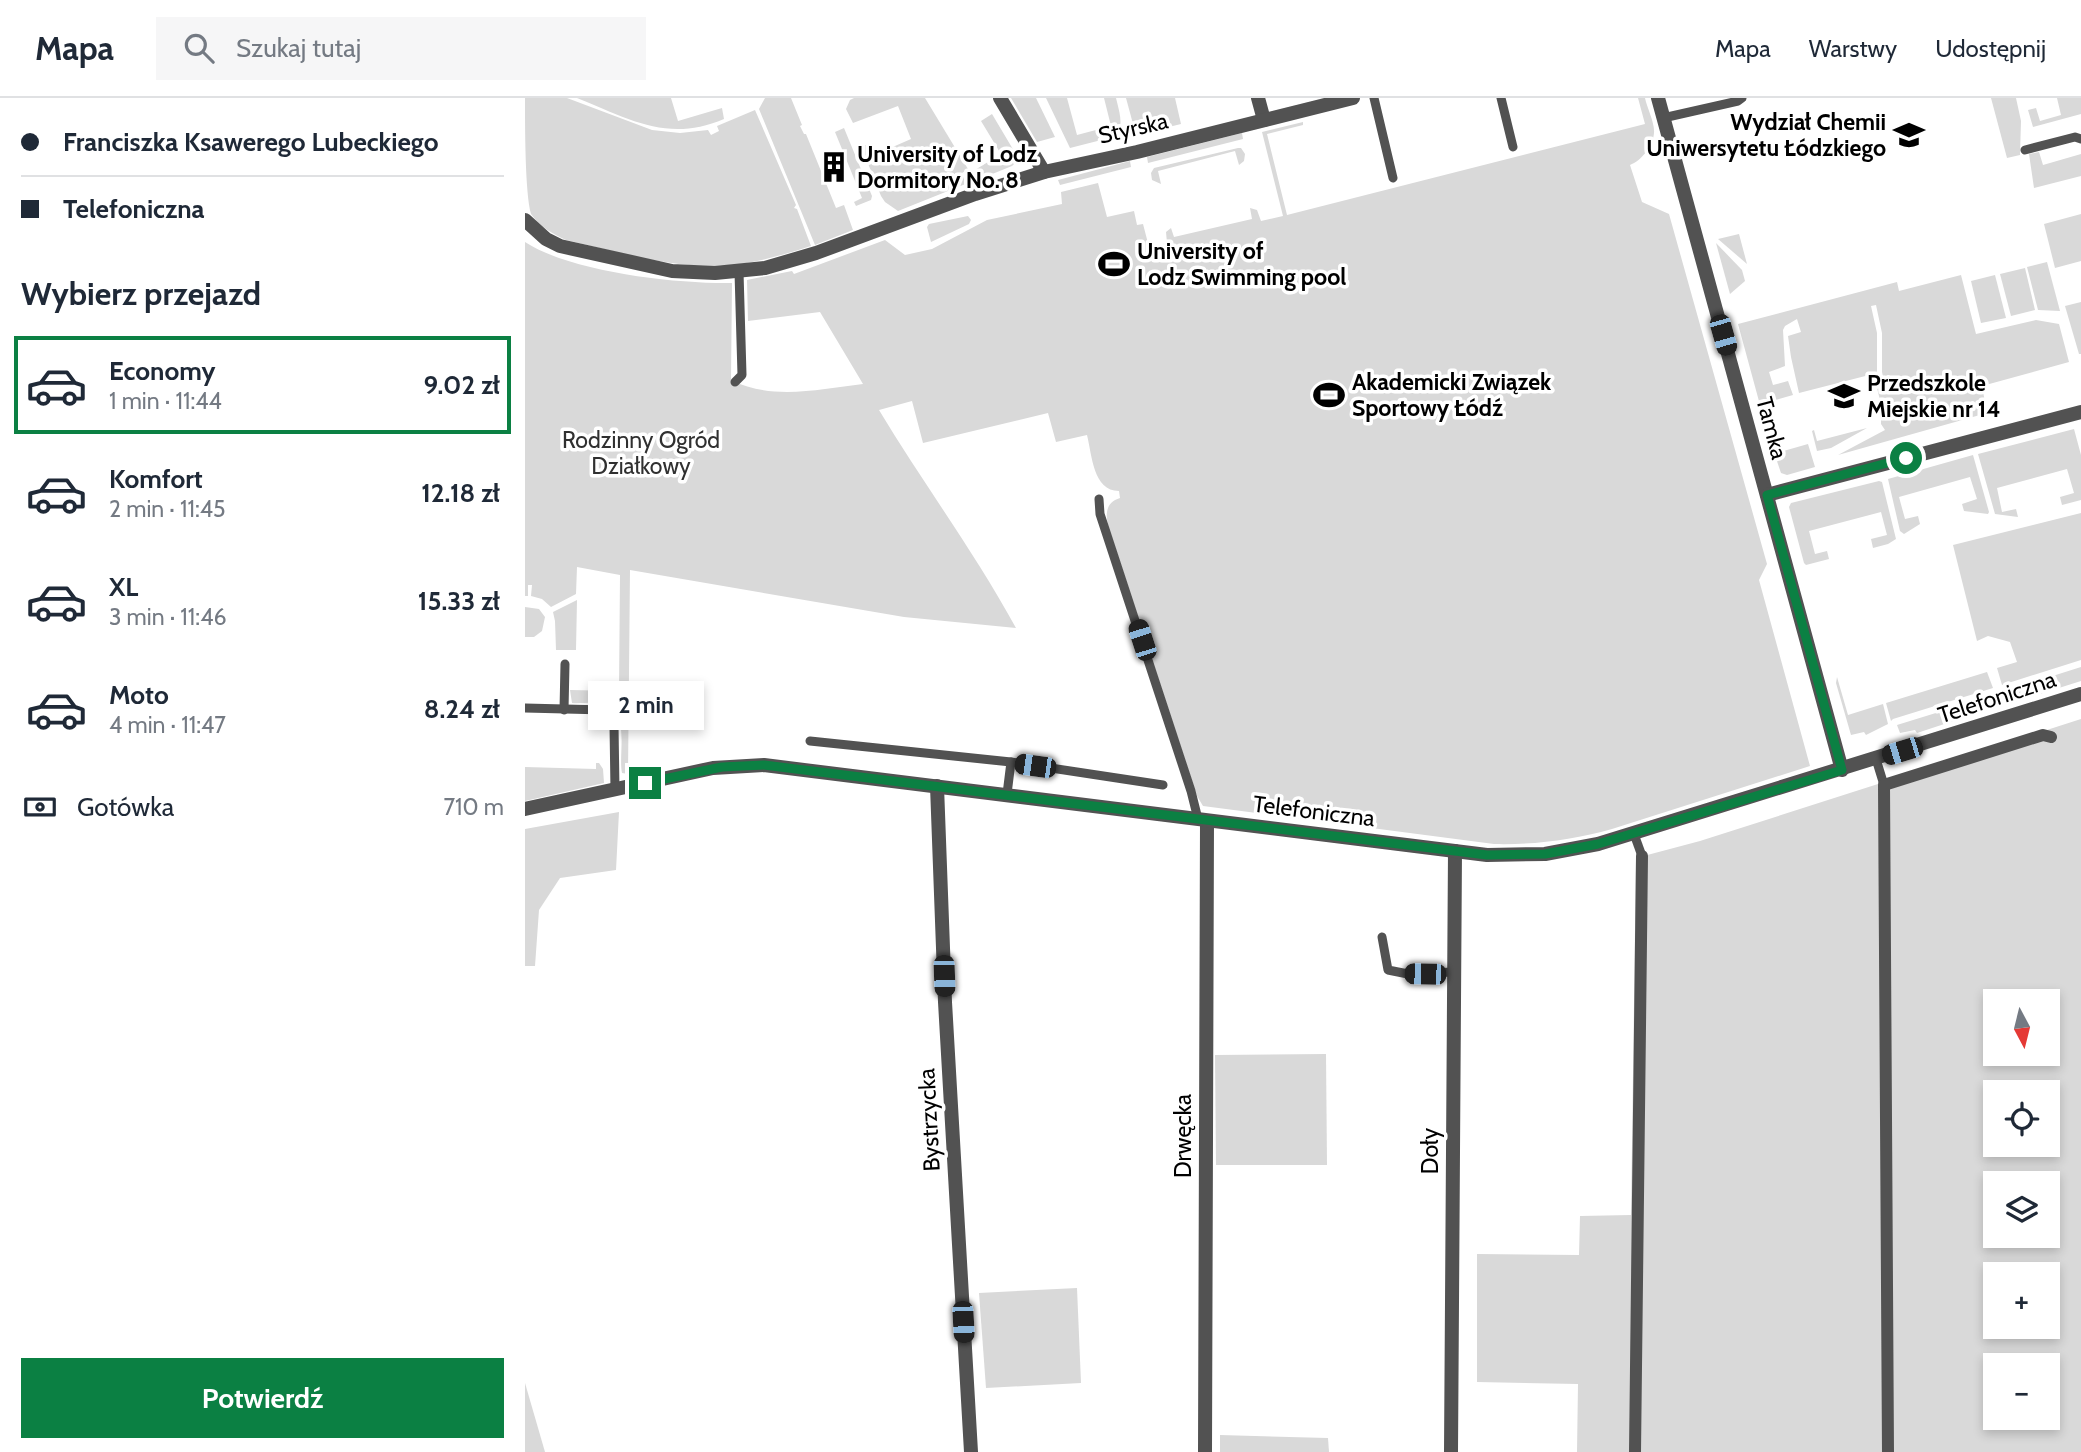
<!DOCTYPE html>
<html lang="pl">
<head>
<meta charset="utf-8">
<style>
  :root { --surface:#fff; --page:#f6f6f7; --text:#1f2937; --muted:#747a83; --line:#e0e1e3; --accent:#0b8043 }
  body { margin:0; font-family:Cabin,sans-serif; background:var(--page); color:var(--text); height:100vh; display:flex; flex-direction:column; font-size:26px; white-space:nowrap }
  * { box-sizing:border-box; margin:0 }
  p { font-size:23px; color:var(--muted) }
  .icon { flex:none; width:38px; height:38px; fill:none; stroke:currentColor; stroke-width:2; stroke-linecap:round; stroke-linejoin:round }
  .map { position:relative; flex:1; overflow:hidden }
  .side { display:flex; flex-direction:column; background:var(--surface); width:525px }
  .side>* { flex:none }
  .top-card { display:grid; align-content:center; height:154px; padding:0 21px; background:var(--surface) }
  .needle { width:46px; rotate:173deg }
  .fabs { position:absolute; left:1458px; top:891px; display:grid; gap:14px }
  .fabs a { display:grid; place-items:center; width:77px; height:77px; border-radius:0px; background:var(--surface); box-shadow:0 4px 10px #0003; font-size:35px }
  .end { position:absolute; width:32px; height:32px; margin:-16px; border:9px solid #0b8043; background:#fff; box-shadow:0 0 0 4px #fff }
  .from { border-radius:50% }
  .bubble { position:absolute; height:49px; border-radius:0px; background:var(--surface); box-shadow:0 4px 10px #0003; font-size:23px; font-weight:700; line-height:49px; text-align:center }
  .car { position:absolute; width:21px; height:42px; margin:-21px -10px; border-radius:9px; box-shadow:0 0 5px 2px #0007; background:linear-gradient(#222 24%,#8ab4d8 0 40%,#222 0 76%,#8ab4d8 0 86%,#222 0) }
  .top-card b { display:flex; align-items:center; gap:24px; height:66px; font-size:26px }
  .top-card b+b { border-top:2px solid var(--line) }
  .top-card i { width:18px; height:18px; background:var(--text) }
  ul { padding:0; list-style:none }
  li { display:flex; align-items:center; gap:21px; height:98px; margin:0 14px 10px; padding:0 7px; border:4px solid transparent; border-radius:0px }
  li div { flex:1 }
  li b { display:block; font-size:26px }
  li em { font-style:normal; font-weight:700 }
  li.selected { border-color:var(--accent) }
  li>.icon { width:63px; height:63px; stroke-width:1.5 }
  h2 { padding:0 21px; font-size:32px; line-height:84px }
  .pay { display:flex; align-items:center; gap:18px; height:77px; padding:0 21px; font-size:26px }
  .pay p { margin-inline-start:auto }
  .primary-button { display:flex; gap:14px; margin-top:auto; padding:14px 21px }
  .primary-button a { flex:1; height:80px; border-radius:0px; background:var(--accent); color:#fff; font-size:28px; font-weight:700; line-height:80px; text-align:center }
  header { display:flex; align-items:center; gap:42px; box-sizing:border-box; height:98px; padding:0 35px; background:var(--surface); border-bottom:2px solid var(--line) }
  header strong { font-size:33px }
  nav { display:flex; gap:38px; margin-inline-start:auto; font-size:24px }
  .search { width:490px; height:63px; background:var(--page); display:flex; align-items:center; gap:18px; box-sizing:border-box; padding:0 24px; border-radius:0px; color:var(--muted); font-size:26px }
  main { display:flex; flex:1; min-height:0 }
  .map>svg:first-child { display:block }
</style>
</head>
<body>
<header>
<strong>Mapa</strong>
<div class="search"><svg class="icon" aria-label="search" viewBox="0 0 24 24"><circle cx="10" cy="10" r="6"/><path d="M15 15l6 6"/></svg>Szukaj tutaj</div>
<nav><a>Mapa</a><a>Warstwy</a><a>Udostępnij</a></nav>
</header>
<main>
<section class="side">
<div class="top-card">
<b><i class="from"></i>Franciszka Ksawerego Lubeckiego</b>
<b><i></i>Telefoniczna</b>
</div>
<h2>Wybierz przejazd</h2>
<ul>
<li class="selected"><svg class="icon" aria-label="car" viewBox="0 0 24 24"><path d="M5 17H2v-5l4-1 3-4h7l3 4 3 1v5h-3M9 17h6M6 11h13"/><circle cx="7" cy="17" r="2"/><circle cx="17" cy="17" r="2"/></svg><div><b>Economy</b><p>1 min · 11:44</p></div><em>9.02 zł</em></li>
<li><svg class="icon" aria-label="car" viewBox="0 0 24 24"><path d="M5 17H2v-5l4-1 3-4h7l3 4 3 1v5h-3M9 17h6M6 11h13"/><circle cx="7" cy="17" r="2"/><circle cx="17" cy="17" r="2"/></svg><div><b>Komfort</b><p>2 min · 11:45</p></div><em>12.18 zł</em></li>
<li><svg class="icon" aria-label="car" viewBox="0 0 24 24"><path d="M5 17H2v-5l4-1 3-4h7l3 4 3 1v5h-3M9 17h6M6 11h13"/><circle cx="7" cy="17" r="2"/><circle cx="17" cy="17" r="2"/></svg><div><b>XL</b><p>3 min · 11:46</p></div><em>15.33 zł</em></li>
<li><svg class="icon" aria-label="car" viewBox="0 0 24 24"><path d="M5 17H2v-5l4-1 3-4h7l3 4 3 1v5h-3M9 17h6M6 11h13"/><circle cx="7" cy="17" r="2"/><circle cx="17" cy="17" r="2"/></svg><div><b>Moto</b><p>4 min · 11:47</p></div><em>8.24 zł</em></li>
</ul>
<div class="pay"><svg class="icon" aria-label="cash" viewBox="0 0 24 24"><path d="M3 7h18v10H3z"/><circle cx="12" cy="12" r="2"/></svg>Gotówka<p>710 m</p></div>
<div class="primary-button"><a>Potwierdź</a></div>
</section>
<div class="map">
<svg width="1556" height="1354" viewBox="0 0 1556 1354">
  <rect width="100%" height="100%" fill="#fff"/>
  <g fill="#d9d9d9" fill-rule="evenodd">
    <path d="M0 0H42L127 32 155 35 183 32 186 37 194 33 192 28 230 12 271 107 269 110 272 111 286 148C255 158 224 167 191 168 141 169 90 153 41 142 28 136 15 129 6 116 0 95 0 27 0 0Z"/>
    <path d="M52 0H146L153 23 197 10 199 21C143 45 104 21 52 0Z"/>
    <path d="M240 0H266L277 27 275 28 279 36H281L311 110 319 107 328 132 290 147 234 11Z"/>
    <path d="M329 0H400L443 71 437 75 443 85 373 113 360 104 356 98 336 48 341 47 347 58 386 41 373 8 328 25 321 11 325 2Z"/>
    <path d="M486 0H511L530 39 512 44Z"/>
    <path d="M521 0H542L552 37 586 28 579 0H591C594 13 599 26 592 38L545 50Z"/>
    <path d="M601 0H650L656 26 611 37Z"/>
    <path d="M1113 0H1120C1122 10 1130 25 1129 35 1128 48 1116 63 1105 67L1117 104 1144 116 1242 466 1234 482 1285 668 1087 731C1048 742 1009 747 969 746L678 708 672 698 583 427C580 414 582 404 595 400L594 393C568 393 567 357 562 337L531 344 523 315 398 345 387 303 354 312C398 385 450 455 491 530L379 519 105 472 103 676 97 675C93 656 105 617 81 607 72 603 57 606 47 605L45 592 94 593 95 477 52 469 51 496 26 509 17 501 6 498 7 487H3V498H0V144C46 174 151 186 207 185L206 282C248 303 294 291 338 286L295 214 223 223 222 182 267 173 269 176 360 142 380 157 407 151 462 122 537 106 536 94 573 85 582 119 609 113 612 127 618 126 624 149 642 145 641 134 646 130 649 139 727 121 725 110 732 112 736 123 758 118 737 34 778 24V27L742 36 762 117 1120 26Z"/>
    <path d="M1466 0H1491L1496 23 1495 57 1482 60Z"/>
    <path d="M1532 0H1556V16L1508 29 1503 12 1511 10 1515 23 1536 17Z"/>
    <path d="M467 16 489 53 490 65 487 68 450 83 445 75 476 56 456 23Z"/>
    <path d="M319 30 347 98 346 102 331 108 329 104 337 100 310 34Z"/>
    <path d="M717 35 718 41 623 65 622 59Z"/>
    <path d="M713 50H716L720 56 719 63 714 67 710 53 633 73 636 86 627 82 626 75 629 70Z"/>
    <path d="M1514 54 1518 67 1556 56V78L1509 90 1504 56Z"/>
    <path d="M605 63 606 69 535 87 533 82Z"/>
    <path d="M1556 116V163L1530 170 1519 126Z"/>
    <path d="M443 118 446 122 444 126 406 144 402 129 404 126Z"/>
    <path d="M1214 136 1222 166 1193 141Z"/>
    <path d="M1191 145 1217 172 1220 183 1205 196Z"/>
    <path d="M1522 164 1535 213 1513 212 1502 169Z"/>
    <path d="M1500 170 1510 212 1486 218 1475 176Z"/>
    <path d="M1436 177 1451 236 1511 222 1534 226 1544 264 1457 288 1462 315 1313 357 1360 332 1356 326V320L1359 318 1352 290 1360 288 1357 274V235L1351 207 1346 208 1352 235V275L1274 295 1266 259 1263 238 1276 234 1272 221 1260 228 1258 232 1260 268 1244 274 1248 287 1263 283 1268 297 1240 305 1247 328 1241 329 1213 226 1372 184 1374 193Z"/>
    <path d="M1470 177 1481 220 1456 225 1446 183Z"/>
    <path d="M1556 204V256H1554L1540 208Z"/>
    <path d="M1342 330 1306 350 1292 353 1287 333 1289 332 1292 343Z"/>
    <path d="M1549 331 1556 357V402L1537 407 1535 399 1549 395 1542 371 1472 390 1477 414 1491 411 1493 419 1470 416 1453 356Z"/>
    <path d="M1250 338 1255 354 1283 346 1290 369 1262 377 1256 375 1244 340Z"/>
    <path d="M1448 357 1464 414 1463 416 1439 413 1437 406 1452 401 1445 379 1374 399 1380 421 1393 418 1395 426 1379 436 1375 433 1363 381Z"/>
    <path d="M1354 383 1357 384 1371 441 1363 446 1348 450 1346 441 1362 437 1356 414 1284 433 1290 456 1302 453 1304 461 1281 467 1279 465 1264 409 1266 405Z"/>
    <path d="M1556 415V562L1477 587 1472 570 1492 564 1485 544 1463 538 1452 543 1428 447Z"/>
    <path d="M52 502 51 552H31L30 523 28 514Z"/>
    <path d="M0 509 14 511 20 519 17 533 9 539H0Z"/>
    <path d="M1556 569V583L1480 607 1477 594Z"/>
    <path d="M1462 574 1468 590 1368 621 1366 623 1361 605Z"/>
    <path d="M1312 579 1323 617 1358 606 1363 626 1341 637 1339 634 1326 637 1311 585Z"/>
    <path d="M1469 597 1471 609 1392 635 1390 632 1375 635 1372 627Z"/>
    <path d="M1556 621V1354H1052L1053 1286 952 1284V1156L1054 1157 1055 1118 1106 1117 1111 760 1175 743ZM1470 903H1522V956H1470ZM1470 994H1522V1046H1470ZM1470 1085H1522V1138H1470ZM1470 1176H1522V1228H1470ZM1470 1267H1522V1320H1470Z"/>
    <path d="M71 665H74L78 671 79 685 0 703V669L71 671Z"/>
    <path d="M94 714 91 772 35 780 14 812 10 868H0V731Z"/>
    <path d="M801 956 802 1067H691L690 957Z"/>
    <path d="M552 1190 556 1285 461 1290 454 1195Z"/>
    <path d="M0 1285 20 1354H0Z"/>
    <path d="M695 1337 803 1340 804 1354H695Z"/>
  </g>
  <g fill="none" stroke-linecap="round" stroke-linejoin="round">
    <g stroke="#525252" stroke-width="9">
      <path d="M849 0 868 80"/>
      <path d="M976 0 988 49"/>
      <path d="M1138 20 1213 3 1217 0"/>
      <path d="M1500 52 1550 39 1556 41"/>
      <path d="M210 284 217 277 214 174"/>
      <path d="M574 401 575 416 666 693 673 721"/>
      <path d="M0 610 80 612 86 617 89 627 90 692"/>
      <path d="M39 612 40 566"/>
      <path d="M285 643 486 664"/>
      <path d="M1351 661 1359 687"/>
      <path d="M482 696 486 664 638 687"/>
      <path d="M1109 736 1117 758"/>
      <path d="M857 839 863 872 883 876 928 874"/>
    </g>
    <g stroke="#525252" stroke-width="12">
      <path d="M1110 1354 1117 758"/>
      <path d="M1363 1354 1359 687 1518 637 1526 639"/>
    </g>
    <g stroke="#525252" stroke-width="14">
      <path d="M475 0 519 74"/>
      <path d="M733 0 739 22"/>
      <path d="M1133 0 1317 672"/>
      <path d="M0 122 21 141 35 148 147 173 190 175 240 170 291 155 450 96 519 74 612 54 828 0"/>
      <path d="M1242 397 1556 314"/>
      <path d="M412 688 420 904 446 1354"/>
      <path d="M680 1354 682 723"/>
      <path d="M926 1354 930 753"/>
    </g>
    <path stroke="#525252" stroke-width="14" d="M0 711 188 670 239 667 962 757 1020 756 1073 746 1556 596"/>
  </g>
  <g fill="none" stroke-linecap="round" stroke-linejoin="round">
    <path stroke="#0b8043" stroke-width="9" d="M120 685 197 669 239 667 962 757 1020 756 1073 746 1317 672 1242 397 1381 360"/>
  </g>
  <defs>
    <symbol id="university-bare" viewBox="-9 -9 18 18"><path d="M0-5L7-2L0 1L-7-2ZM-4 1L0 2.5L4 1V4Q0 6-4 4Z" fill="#000" stroke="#fff" stroke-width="2.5" paint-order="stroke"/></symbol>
    <symbol id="building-bare" viewBox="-9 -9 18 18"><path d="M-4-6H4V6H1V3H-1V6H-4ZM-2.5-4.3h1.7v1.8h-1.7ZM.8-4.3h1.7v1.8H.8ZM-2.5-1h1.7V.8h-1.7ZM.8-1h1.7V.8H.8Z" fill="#000" stroke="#fff" stroke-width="2.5" paint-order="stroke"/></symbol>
    <symbol id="stadium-bare" viewBox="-9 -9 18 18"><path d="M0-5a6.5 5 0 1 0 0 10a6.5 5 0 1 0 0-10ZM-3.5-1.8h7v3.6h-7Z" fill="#000" stroke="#fff" stroke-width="2.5" paint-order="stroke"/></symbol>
    <symbol id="school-bare" viewBox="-9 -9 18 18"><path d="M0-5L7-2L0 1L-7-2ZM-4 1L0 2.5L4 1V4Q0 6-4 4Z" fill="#000" stroke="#fff" stroke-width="2.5" paint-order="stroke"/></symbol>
  </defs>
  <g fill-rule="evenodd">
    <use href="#university-bare" x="1362" y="15" width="44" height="44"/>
    <use href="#building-bare" x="287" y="47" width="44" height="44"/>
    <use href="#stadium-bare" x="567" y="144" width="44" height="44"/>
    <use href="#stadium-bare" x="782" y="275" width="44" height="44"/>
    <use href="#school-bare" x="1297" y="276" width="44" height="44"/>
  </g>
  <g text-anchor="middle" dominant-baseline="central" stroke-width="7" stroke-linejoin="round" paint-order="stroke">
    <g font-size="23" font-weight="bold" fill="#000" stroke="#fff" text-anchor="start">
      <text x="1361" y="24" text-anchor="end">Wydział Chemii<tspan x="1361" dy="26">Uniwersytetu Łódzkiego</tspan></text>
      <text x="332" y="56">University of Lodz<tspan x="332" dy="26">Dormitory No. 8</tspan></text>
      <text x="612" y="153">University of<tspan x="612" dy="26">Lodz Swimming pool</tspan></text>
      <text x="827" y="284">Akademicki Związek<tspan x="827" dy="26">Sportowy Łódź</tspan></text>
      <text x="1342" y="285">Przedszkole<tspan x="1342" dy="26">Miejskie nr 14</tspan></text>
    </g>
    <g font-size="23" fill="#000" stroke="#fff">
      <text transform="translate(608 30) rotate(-13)">Styrska</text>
      <text transform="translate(1247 330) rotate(75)">Tamka</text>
      <text transform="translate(1472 599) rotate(-18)">Telefoniczna</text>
      <text transform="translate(789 713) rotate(7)">Telefoniczna</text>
      <text transform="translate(404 1022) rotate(-93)">Bystrzycka</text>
      <text transform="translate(658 1038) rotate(-90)">Drwęcka</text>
      <text transform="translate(905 1053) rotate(-90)">Doły</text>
    </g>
    <g font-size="23" fill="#303030" stroke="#fff">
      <text x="116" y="342">Rodzinny Ogród<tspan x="116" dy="26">Działkowy</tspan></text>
    </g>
  </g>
</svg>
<div class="fabs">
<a><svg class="needle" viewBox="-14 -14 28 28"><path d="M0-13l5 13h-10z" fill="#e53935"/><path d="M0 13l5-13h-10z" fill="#747a83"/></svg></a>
<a><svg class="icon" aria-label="locate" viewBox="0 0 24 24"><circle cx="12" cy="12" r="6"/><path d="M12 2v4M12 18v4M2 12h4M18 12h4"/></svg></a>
<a><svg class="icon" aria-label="layers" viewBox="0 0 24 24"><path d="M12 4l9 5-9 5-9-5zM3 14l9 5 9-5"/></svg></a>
<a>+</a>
<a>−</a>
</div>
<i class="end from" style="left:1381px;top:360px"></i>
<i class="end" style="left:120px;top:685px"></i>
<div class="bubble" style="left:63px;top:583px;width:116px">2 min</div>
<i class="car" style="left:1198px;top:237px;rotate:164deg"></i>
<i class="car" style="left:617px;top:542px;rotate:342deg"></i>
<i class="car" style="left:1377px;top:653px;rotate:253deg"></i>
<i class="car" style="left:510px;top:668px;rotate:278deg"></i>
<i class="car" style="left:900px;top:876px;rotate:271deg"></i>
<i class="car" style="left:419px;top:878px;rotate:178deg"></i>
<i class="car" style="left:438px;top:1224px;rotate:177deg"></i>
</div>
</main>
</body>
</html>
